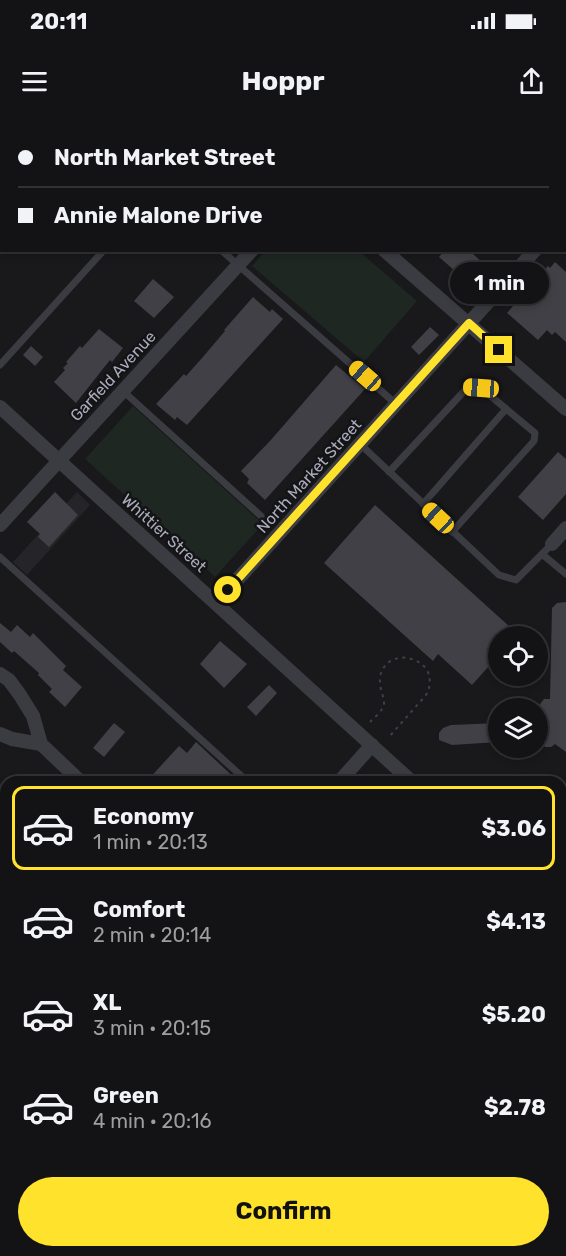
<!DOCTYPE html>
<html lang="en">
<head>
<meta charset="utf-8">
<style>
  :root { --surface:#131214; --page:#1c1b1d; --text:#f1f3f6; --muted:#9d9ea0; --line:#323234; --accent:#ffe22c }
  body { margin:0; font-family:Rubik,sans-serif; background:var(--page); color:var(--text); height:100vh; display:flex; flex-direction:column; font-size:22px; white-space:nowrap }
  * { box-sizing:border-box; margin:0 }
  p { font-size:20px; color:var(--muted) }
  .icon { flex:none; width:33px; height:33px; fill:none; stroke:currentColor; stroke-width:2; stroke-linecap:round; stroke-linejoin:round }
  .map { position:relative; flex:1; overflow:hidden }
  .panel { position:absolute; left:0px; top:656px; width:567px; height:482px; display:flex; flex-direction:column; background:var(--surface); border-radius:18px 18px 0 0; box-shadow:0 3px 9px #0003,0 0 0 2px var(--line) }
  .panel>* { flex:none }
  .top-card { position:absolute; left:0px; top:0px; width:567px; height:132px; box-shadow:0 3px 9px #0003,0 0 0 2px var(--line); display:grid; align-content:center; height:132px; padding:0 18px; background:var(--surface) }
  .fabs { position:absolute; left:488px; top:506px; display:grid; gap:12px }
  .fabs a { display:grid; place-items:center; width:60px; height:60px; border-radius:50%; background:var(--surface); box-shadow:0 3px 9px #0003,0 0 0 2px var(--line); font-size:30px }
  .end { position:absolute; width:27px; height:27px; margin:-14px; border:8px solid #ffe22c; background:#111; box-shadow:0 0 0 3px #111 }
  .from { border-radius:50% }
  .bubble { position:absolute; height:42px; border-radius:21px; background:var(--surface); box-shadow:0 3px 9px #0003,0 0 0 2px var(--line); font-size:20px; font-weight:700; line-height:42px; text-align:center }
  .car { position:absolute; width:18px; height:36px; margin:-18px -9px; border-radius:8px; box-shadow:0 0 4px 2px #0007; background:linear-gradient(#f5c518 24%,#345 0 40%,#f5c518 0 76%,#345 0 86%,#f5c518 0) }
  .top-card b { display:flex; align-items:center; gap:21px; height:57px; font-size:22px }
  .top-card b+b { border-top:2px solid var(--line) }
  .top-card i { width:15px; height:15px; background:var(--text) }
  ul { padding:10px 0 0; list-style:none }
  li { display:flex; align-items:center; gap:18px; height:84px; margin:0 12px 9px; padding:0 6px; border:3px solid transparent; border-radius:12px }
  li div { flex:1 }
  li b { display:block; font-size:22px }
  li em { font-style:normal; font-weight:700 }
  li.current { border-color:var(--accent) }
  li>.icon { width:54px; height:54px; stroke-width:1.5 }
  .primary-button { display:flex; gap:12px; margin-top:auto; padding:12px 18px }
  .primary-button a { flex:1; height:69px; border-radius:36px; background:var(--accent); color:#111; font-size:24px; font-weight:700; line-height:69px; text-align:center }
  .status { display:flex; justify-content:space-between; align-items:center; height:42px; padding:0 30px; background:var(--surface); direction:ltr }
  .status svg { height:16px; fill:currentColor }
  header { display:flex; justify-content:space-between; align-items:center; height:78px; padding:0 18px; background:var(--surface); font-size:27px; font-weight:700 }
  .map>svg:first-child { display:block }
</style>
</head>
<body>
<div class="status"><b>20:11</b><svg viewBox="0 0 49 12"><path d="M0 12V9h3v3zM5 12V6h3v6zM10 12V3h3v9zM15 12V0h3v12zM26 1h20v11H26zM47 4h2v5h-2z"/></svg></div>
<header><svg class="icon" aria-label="menu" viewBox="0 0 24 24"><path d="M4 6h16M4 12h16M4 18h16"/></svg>Hoppr<svg class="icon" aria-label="share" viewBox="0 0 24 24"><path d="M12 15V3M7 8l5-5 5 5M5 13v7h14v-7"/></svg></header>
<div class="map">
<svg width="566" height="1136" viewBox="0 0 566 1136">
  <rect width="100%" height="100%" fill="#19181b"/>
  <path fill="#252428" d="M77 372 90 385 27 455 13 442Z"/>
  <g fill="#1e2721">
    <path d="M266 130 359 131 417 181 364 242 252 146Z"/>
    <path d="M133 286 263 404 215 457 85 339Z"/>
  </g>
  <g fill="#404046">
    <path d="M445 130H469L490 150 468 175 456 164 462 157 439 137Z"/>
    <path d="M555 142 566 152V222L555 212 552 215 547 210 538 220 507 193 548 146 550 148Z"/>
    <path d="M153 159 174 177 154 198 134 181Z"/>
    <path d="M253 177 270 192 272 189 283 199 187 305 177 297 175 300 156 284 184 254 186 256 202 238 225 211 224 210Z"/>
    <path d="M430 207 439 215 419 235 411 227Z"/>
    <path d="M99 209 123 228 112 242 110 240 76 283 54 262 65 250 63 248 68 243 66 242 80 226 82 228Z"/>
    <path d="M31 226 43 237 35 246 23 235Z"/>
    <path d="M336 245 365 269 265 380 247 363 249 359 241 351 270 321Z"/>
    <path d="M558 332 566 339V374L543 400 518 377Z"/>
    <path d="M55 372 78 395 49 427 38 417 40 414 27 402Z"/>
    <path d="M375 385 520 516H498V536L472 565 438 534 433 541 324 443Z"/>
    <path d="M566 482V632L555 624 551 627H546L537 625V588L544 579H550L552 488 557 483Z"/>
    <path d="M0 503 11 512 17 505 30 517 33 513 66 546 63 550 82 567 65 587 49 572 52 569 38 555 39 553 14 531 12 533 0 522Z"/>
    <path d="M220 521 247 544 224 568 200 544Z"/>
    <path d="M269 565 277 573 256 596 247 587Z"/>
    <path d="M114 603 125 612 104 637 93 628Z"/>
    <path d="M498 603V622L452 625 439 620V613L443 608 451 605Z"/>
    <path d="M196 622 239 662H146L179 626 187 633Z"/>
  </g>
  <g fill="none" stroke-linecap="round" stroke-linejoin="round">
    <path stroke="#3f4047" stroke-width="2" stroke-dasharray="3 4.5" stroke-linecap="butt" d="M370 602C374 598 384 590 384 583 384 576 379 568 380 560 380 542 399 533 414 540 420 542 425 546 428 552 431 561 430 568 426 575L389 617"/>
    <g stroke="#3b3b42" stroke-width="7">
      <path d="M74 0 76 2"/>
      <path d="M405 0 407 2"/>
      <path d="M502 2 503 0"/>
      <path d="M221 130 396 284"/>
      <path d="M0 245 104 130"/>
      <path d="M123 271 261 396"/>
      <path d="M360 324 499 455 516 460 552 424"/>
      <path d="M389 352 468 267 481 268 535 313 534 321 452 412"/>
      <path d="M423 384 506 289"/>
      <path d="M542 434 566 454"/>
      <path d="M0 437 248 662"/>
      <path d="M0 736 6 742"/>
      <path d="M561 948 566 952"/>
      <path d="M0 1021 6 1026"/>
      <path d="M0 1082 6 1075"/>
      <path d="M120 1131 126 1136"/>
      <path d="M433 1131 438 1136"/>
    </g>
    <g stroke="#3b3b42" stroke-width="14">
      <path d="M235 0 236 2"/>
      <path d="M83 2 85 0"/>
      <path d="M371 2 372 0"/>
      <path d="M0 93 2 91"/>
      <path d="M566 96V95"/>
      <path d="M384 130 566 289"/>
      <path d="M0 287 412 662"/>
      <path d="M0 405 252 130"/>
      <path d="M552 424 566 408"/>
      <path d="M228 470 535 130"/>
      <path d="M0 554 9 560 20 575 33 596 41 624 81 662"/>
      <path d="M0 614 12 619 41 624"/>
      <path d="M339 662 372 625"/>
      <path d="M561 795 566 800"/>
      <path d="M0 932 6 925"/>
      <path d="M561 1061 566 1055"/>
      <path d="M86 1136 90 1131"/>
      <path d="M495 1136 499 1131"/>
    </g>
    <g stroke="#474750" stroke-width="20">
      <path d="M0 882 6 888"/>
      <path d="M270 1131 276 1136"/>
    </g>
  </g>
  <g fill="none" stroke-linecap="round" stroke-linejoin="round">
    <path stroke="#ffe22c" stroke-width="8" d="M228 470 469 203 499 230"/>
  </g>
  <g text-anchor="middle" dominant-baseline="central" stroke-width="5" stroke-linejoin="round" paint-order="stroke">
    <g font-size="16" fill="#aaacbc" stroke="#141316">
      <text transform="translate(113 256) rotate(-47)">Garfield Avenue</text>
      <text transform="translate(309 356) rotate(-48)">North Market Street</text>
      <text transform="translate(164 413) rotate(42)">Whittier Street</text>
    </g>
  </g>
</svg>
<div class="fabs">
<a><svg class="icon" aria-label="locate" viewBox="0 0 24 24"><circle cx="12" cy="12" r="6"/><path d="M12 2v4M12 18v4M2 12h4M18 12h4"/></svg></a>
<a><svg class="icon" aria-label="layers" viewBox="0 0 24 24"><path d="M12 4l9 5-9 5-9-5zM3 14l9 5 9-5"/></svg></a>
</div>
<i class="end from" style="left:228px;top:470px"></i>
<i class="end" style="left:499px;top:230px"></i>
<div class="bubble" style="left:450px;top:142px;width:99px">1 min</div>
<i class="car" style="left:365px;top:256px;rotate:311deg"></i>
<i class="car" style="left:481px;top:268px;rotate:274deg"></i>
<i class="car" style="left:438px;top:398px;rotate:313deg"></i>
<div class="top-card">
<b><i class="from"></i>North Market Street</b>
<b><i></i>Annie Malone Drive</b>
</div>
<section class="panel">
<ul>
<li class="current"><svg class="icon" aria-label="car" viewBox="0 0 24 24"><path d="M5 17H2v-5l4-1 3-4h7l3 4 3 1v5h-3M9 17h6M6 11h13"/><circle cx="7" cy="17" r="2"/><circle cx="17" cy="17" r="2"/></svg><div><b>Economy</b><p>1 min · 20:13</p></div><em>$3.06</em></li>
<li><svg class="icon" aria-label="car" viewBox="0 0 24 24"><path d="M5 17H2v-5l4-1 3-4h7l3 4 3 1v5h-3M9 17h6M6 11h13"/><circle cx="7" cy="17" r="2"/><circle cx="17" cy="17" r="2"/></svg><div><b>Comfort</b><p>2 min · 20:14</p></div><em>$4.13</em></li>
<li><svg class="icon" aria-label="car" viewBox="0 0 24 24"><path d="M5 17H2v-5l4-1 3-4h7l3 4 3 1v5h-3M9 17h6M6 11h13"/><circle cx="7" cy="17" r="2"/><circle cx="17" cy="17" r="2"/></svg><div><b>XL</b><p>3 min · 20:15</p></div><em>$5.20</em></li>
<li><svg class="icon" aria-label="car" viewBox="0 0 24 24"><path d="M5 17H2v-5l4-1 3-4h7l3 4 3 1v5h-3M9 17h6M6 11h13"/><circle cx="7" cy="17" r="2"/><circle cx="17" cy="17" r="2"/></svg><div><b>Green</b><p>4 min · 20:16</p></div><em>$2.78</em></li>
</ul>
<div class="primary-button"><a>Confirm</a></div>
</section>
</div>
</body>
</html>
